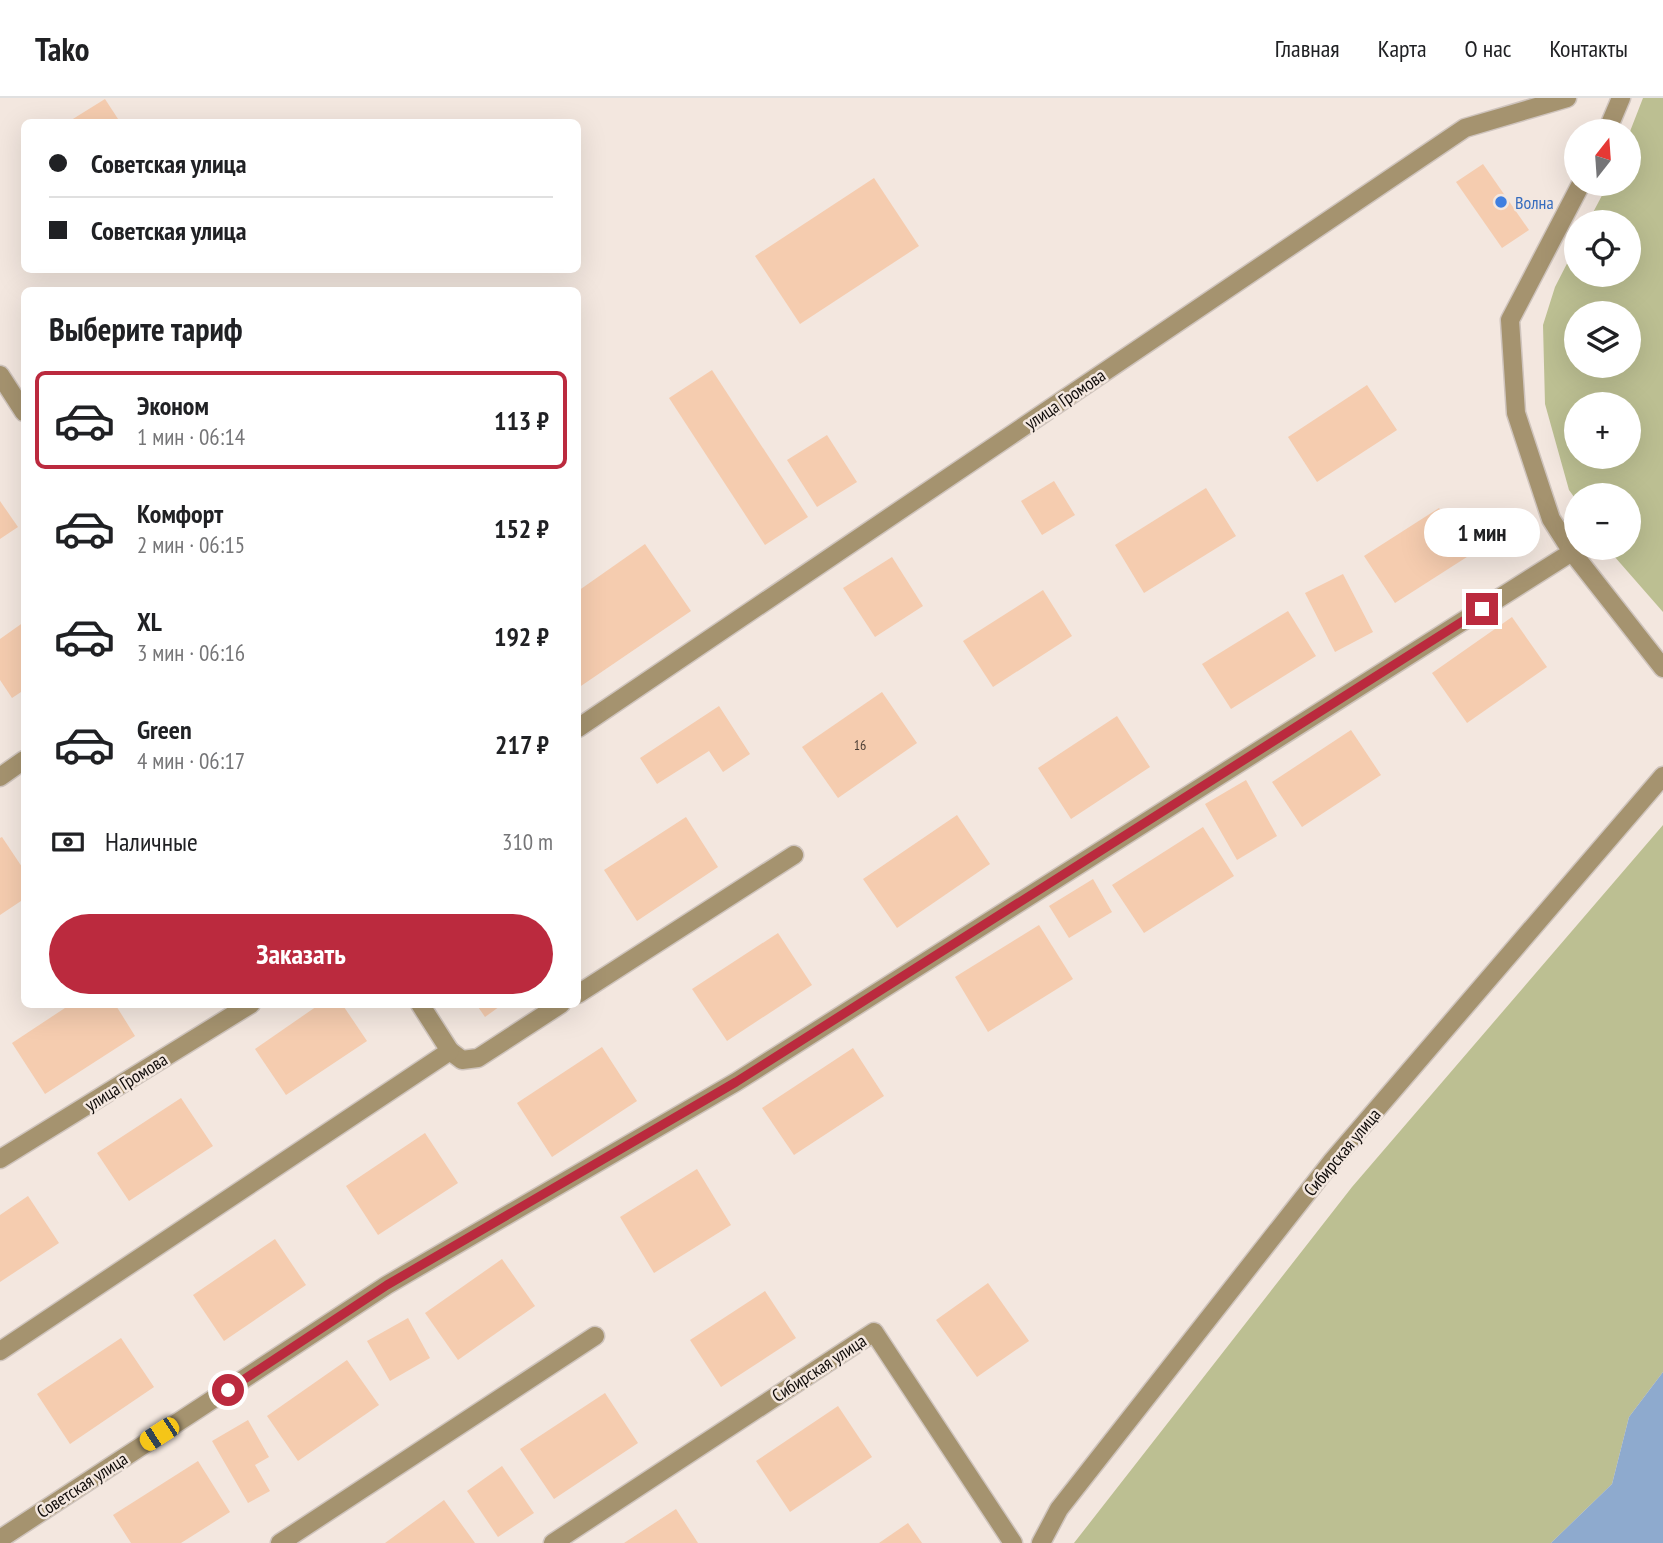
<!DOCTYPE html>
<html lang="ru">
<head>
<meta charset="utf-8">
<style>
  :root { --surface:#fff; --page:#f6f6f6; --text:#202124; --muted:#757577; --line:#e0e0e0; --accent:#bb2a3e }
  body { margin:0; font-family:"PT Sans Narrow",sans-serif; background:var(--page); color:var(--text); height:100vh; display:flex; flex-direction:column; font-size:26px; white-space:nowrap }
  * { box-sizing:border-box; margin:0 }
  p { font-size:23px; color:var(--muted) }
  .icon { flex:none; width:38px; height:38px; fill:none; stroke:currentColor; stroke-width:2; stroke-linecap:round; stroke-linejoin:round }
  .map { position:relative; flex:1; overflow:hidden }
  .panel { position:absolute; left:21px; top:189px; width:560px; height:721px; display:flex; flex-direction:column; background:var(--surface); border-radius:10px; box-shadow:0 7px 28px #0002 }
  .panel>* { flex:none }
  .banner { position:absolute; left:21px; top:21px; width:560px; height:154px; border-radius:10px; box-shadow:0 7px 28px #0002; display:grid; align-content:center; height:154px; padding:0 28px; background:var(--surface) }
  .needle { width:46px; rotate:17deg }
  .controls { position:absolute; left:1564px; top:21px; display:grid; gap:14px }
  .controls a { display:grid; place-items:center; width:77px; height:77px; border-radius:50%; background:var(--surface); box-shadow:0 7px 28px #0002; font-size:35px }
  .end { position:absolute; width:32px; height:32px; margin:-16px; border:9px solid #bb2a3e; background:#fff; box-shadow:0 0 0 4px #fff }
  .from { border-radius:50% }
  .bubble { position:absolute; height:49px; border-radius:24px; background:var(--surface); box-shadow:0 7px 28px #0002; font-size:23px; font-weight:800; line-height:49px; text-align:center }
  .car { position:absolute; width:21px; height:42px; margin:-21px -10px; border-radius:9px; box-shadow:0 0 5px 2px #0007; background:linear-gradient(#f5c518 24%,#345 0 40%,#f5c518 0 76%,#345 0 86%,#f5c518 0) }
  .banner b { display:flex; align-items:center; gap:24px; height:66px; font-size:26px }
  .banner b+b { border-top:2px solid var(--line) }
  .banner i { width:18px; height:18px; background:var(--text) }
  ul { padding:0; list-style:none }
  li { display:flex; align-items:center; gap:21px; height:98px; margin:0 14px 10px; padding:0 14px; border:4px solid transparent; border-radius:10px }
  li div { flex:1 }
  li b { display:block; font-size:26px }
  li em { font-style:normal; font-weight:800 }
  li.active { border-color:var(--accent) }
  li>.icon { width:63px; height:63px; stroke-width:1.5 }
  h2 { padding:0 28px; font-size:32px; line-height:84px }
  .pay { display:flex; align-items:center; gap:18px; height:77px; padding:0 28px; font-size:26px }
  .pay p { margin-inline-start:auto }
  .button { display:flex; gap:14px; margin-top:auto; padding:14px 28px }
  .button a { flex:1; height:80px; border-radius:42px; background:var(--accent); color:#fff; font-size:28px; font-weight:800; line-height:80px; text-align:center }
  header { display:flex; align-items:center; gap:42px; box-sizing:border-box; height:98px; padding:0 35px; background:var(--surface); border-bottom:2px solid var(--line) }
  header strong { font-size:33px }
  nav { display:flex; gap:38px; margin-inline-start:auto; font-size:24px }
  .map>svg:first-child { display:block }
</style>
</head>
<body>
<header>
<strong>Tako</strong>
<nav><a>Главная</a><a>Карта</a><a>О нас</a><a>Контакты</a></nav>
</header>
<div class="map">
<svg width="1663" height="1445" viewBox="0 0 1663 1445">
  <rect width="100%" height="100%" fill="#f3e7df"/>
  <g fill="#bcbf92" fill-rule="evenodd">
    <path d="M1643 0H1663V514L1607 450H1629V397H1577V403L1569 392 1545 306 1543 227 1555 189 1577 146V177H1629V124H1588L1608 86H1629V36ZM1577 215H1629V268H1577ZM1577 306H1629V359H1577Z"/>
    <path d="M1663 727V1274L1629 1319 1612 1386 1551 1445H1074L1352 1089Z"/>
  </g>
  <path fill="#8eaace" d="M1663 1274V1445H1551L1612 1386 1629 1319Z"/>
  <g fill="#f5ccaf">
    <path d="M105 1 120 24H68Z"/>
    <path d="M1483 66 1529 132 1502 150 1456 84Z"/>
    <path d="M874 80 919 148 800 226 755 158Z"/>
    <path d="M712 272 808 419 765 447 669 300Z"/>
    <path d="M1367 287 1397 332 1317 384 1288 339Z"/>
    <path d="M827 337 857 384 817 409 787 362Z"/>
    <path d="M1054 383 1075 417 1042 437 1021 403Z"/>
    <path d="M1206 390 1236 438 1144 495 1115 447Z"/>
    <path d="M0 403 18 429 0 441Z"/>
    <path d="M1439 410 1470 457 1395 505 1364 458Z"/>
    <path d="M645 446 691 513 578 590V493Z"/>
    <path d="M892 459 923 508 875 539 843 490Z"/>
    <path d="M1343 476 1373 534 1335 554 1305 495Z"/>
    <path d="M1043 492 1072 538 993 589 963 543Z"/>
    <path d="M1288 513 1316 558 1231 611 1202 566Z"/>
    <path d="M1512 519 1547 569 1467 625 1432 575Z"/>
    <path d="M24 524V592L12 600 0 582V541Z"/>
    <path d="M882 594 917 645 838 700 802 649Z"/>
    <path d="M719 608 750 656 723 674 709 653 657 686 640 660Z"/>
    <path d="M1117 618 1150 669 1071 721 1038 670Z"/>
    <path d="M1351 632 1381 677 1302 729 1272 684Z"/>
    <path d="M1246 682 1277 738 1237 762 1205 706Z"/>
    <path d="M957 717 990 766 897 830 863 781Z"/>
    <path d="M686 719 718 769 637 823 604 772Z"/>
    <path d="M1203 729 1234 778 1144 835 1112 787Z"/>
    <path d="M2 739 24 772V801L0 817V740Z"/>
    <path d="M1093 781 1112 814 1069 840 1049 808Z"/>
    <path d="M1039 827 1073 881 988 934 955 879Z"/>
    <path d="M778 835 812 887 727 943 692 891Z"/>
    <path d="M71 906H115L135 938 45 996 12 945Z"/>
    <path d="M320 906H342L367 943 286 997 255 951Z"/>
    <path d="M476 906H503L485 919Z"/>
    <path d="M602 949 637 1003 552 1059 517 1005Z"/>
    <path d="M853 950 884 998 794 1057 762 1010Z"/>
    <path d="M181 1000 213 1048 129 1103 97 1055Z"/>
    <path d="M425 1035 458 1085 378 1137 346 1088Z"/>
    <path d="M697 1071 731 1127 654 1175 620 1119Z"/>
    <path d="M28 1098 59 1145 0 1184V1117Z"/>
    <path d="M275 1141 306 1187 224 1243 193 1197Z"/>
    <path d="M502 1161 535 1208 458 1262 425 1215Z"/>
    <path d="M988 1185 1029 1243 977 1279 936 1222Z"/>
    <path d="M765 1193 796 1240 721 1289 690 1242Z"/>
    <path d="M408 1220 430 1260 390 1283 367 1243Z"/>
    <path d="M121 1240 154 1289 70 1346 37 1296Z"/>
    <path d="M347 1262 379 1307 298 1363 267 1318Z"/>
    <path d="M605 1295 638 1345 554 1401 520 1351Z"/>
    <path d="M838 1308 872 1359 790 1414 756 1363Z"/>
    <path d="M248 1322 269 1359 255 1367 270 1393 248 1405 212 1343Z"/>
    <path d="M198 1363 230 1414 181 1445H131L113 1417Z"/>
    <path d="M502 1368 534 1415 498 1439 467 1393Z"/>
    <path d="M444 1402 475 1445H385Z"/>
    <path d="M676 1411 698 1445H624Z"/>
    <path d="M908 1425 922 1445H879Z"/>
  </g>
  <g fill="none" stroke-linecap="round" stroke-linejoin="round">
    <defs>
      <g id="minor">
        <path d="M1607 33 1621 0"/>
        <path d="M0 277 24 314"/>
        <path d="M1572 454 1663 570"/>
        <path d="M578 630 1465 30 1567 0"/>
        <path d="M0 679 24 662"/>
        <path d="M578 896 794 757"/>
        <path d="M450 953 462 962 478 960 561 906"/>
        <path d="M0 1061 251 906"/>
        <path d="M0 1253 450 953 420 906"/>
        <path d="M0 1441 387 1187 736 984 1572 454 1551 421 1516 315 1510 222 1581 86"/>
        <path d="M280 1445 595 1238"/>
        <path d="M553 1445 874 1234 1013 1445"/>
        <path d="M1041 1445 1059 1411 1333 1062 1663 678"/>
      </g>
    </defs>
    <use href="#minor" stroke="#cfc4bd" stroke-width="21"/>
    <use href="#minor" stroke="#a5936f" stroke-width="18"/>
  </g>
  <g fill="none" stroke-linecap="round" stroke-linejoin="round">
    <path stroke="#bb2a3e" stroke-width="9" d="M228 1292 387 1187 736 984 1482 511"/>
  </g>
  <circle fill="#3f7fe0" stroke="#f3e7df" stroke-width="2.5" cx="1501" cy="104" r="7"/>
  <g text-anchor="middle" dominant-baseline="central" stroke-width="5" stroke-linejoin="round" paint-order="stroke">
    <g font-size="14" fill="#493c33">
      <text x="860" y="647">16</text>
    </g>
    <g font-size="18" fill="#366cbe" stroke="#f3e7df" text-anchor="start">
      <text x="1515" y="104">Волна</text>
    </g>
    <g font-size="18" fill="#100c0a" stroke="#f3e7df">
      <text transform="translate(1065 301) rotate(-34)">улица Громова</text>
      <text transform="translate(126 984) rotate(-32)">улица Громова</text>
      <text transform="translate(1342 1054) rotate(-50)">Сибирская улица</text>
      <text transform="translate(819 1270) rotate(-33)">Сибирская улица</text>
      <text transform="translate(82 1387) rotate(-33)">Советская улица</text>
    </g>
  </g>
</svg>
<div class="controls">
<a><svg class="needle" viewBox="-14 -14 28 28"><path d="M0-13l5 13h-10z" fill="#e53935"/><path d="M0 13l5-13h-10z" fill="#757577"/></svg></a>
<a><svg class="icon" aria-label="locate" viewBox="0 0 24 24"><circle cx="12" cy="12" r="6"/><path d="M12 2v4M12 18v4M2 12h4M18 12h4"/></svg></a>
<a><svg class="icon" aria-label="layers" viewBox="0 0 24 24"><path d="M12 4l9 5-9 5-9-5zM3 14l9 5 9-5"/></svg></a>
<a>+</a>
<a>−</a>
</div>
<i class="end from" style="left:228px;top:1292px"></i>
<i class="end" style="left:1482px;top:511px"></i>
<div class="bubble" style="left:1424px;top:410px;width:116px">1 мин</div>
<i class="car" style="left:159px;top:1336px;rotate:237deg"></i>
<div class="banner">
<b><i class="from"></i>Советская улица</b>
<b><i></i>Советская улица</b>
</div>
<section class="panel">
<h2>Выберите тариф</h2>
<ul>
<li class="active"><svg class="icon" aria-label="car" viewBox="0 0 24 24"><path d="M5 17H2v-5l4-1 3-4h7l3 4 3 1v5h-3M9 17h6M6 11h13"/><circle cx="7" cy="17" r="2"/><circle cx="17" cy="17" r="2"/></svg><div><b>Эконом</b><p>1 мин · 06:14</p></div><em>113 ₽</em></li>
<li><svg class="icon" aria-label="car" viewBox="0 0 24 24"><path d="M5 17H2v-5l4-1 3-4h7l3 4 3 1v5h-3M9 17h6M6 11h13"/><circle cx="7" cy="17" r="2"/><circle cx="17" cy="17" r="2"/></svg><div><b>Комфорт</b><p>2 мин · 06:15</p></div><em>152 ₽</em></li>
<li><svg class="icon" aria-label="car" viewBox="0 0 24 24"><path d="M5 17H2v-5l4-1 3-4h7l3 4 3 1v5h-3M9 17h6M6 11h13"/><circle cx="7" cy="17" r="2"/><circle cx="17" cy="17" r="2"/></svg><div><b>XL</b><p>3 мин · 06:16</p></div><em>192 ₽</em></li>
<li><svg class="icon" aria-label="car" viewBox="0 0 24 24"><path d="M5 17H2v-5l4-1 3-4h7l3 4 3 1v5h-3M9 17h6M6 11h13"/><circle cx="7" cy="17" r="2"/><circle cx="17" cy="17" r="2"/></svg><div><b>Green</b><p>4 мин · 06:17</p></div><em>217 ₽</em></li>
</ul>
<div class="pay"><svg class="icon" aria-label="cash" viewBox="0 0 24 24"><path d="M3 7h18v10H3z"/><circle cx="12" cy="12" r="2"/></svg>Наличные<p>310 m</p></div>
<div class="button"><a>Заказать</a></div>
</section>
</div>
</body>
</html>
